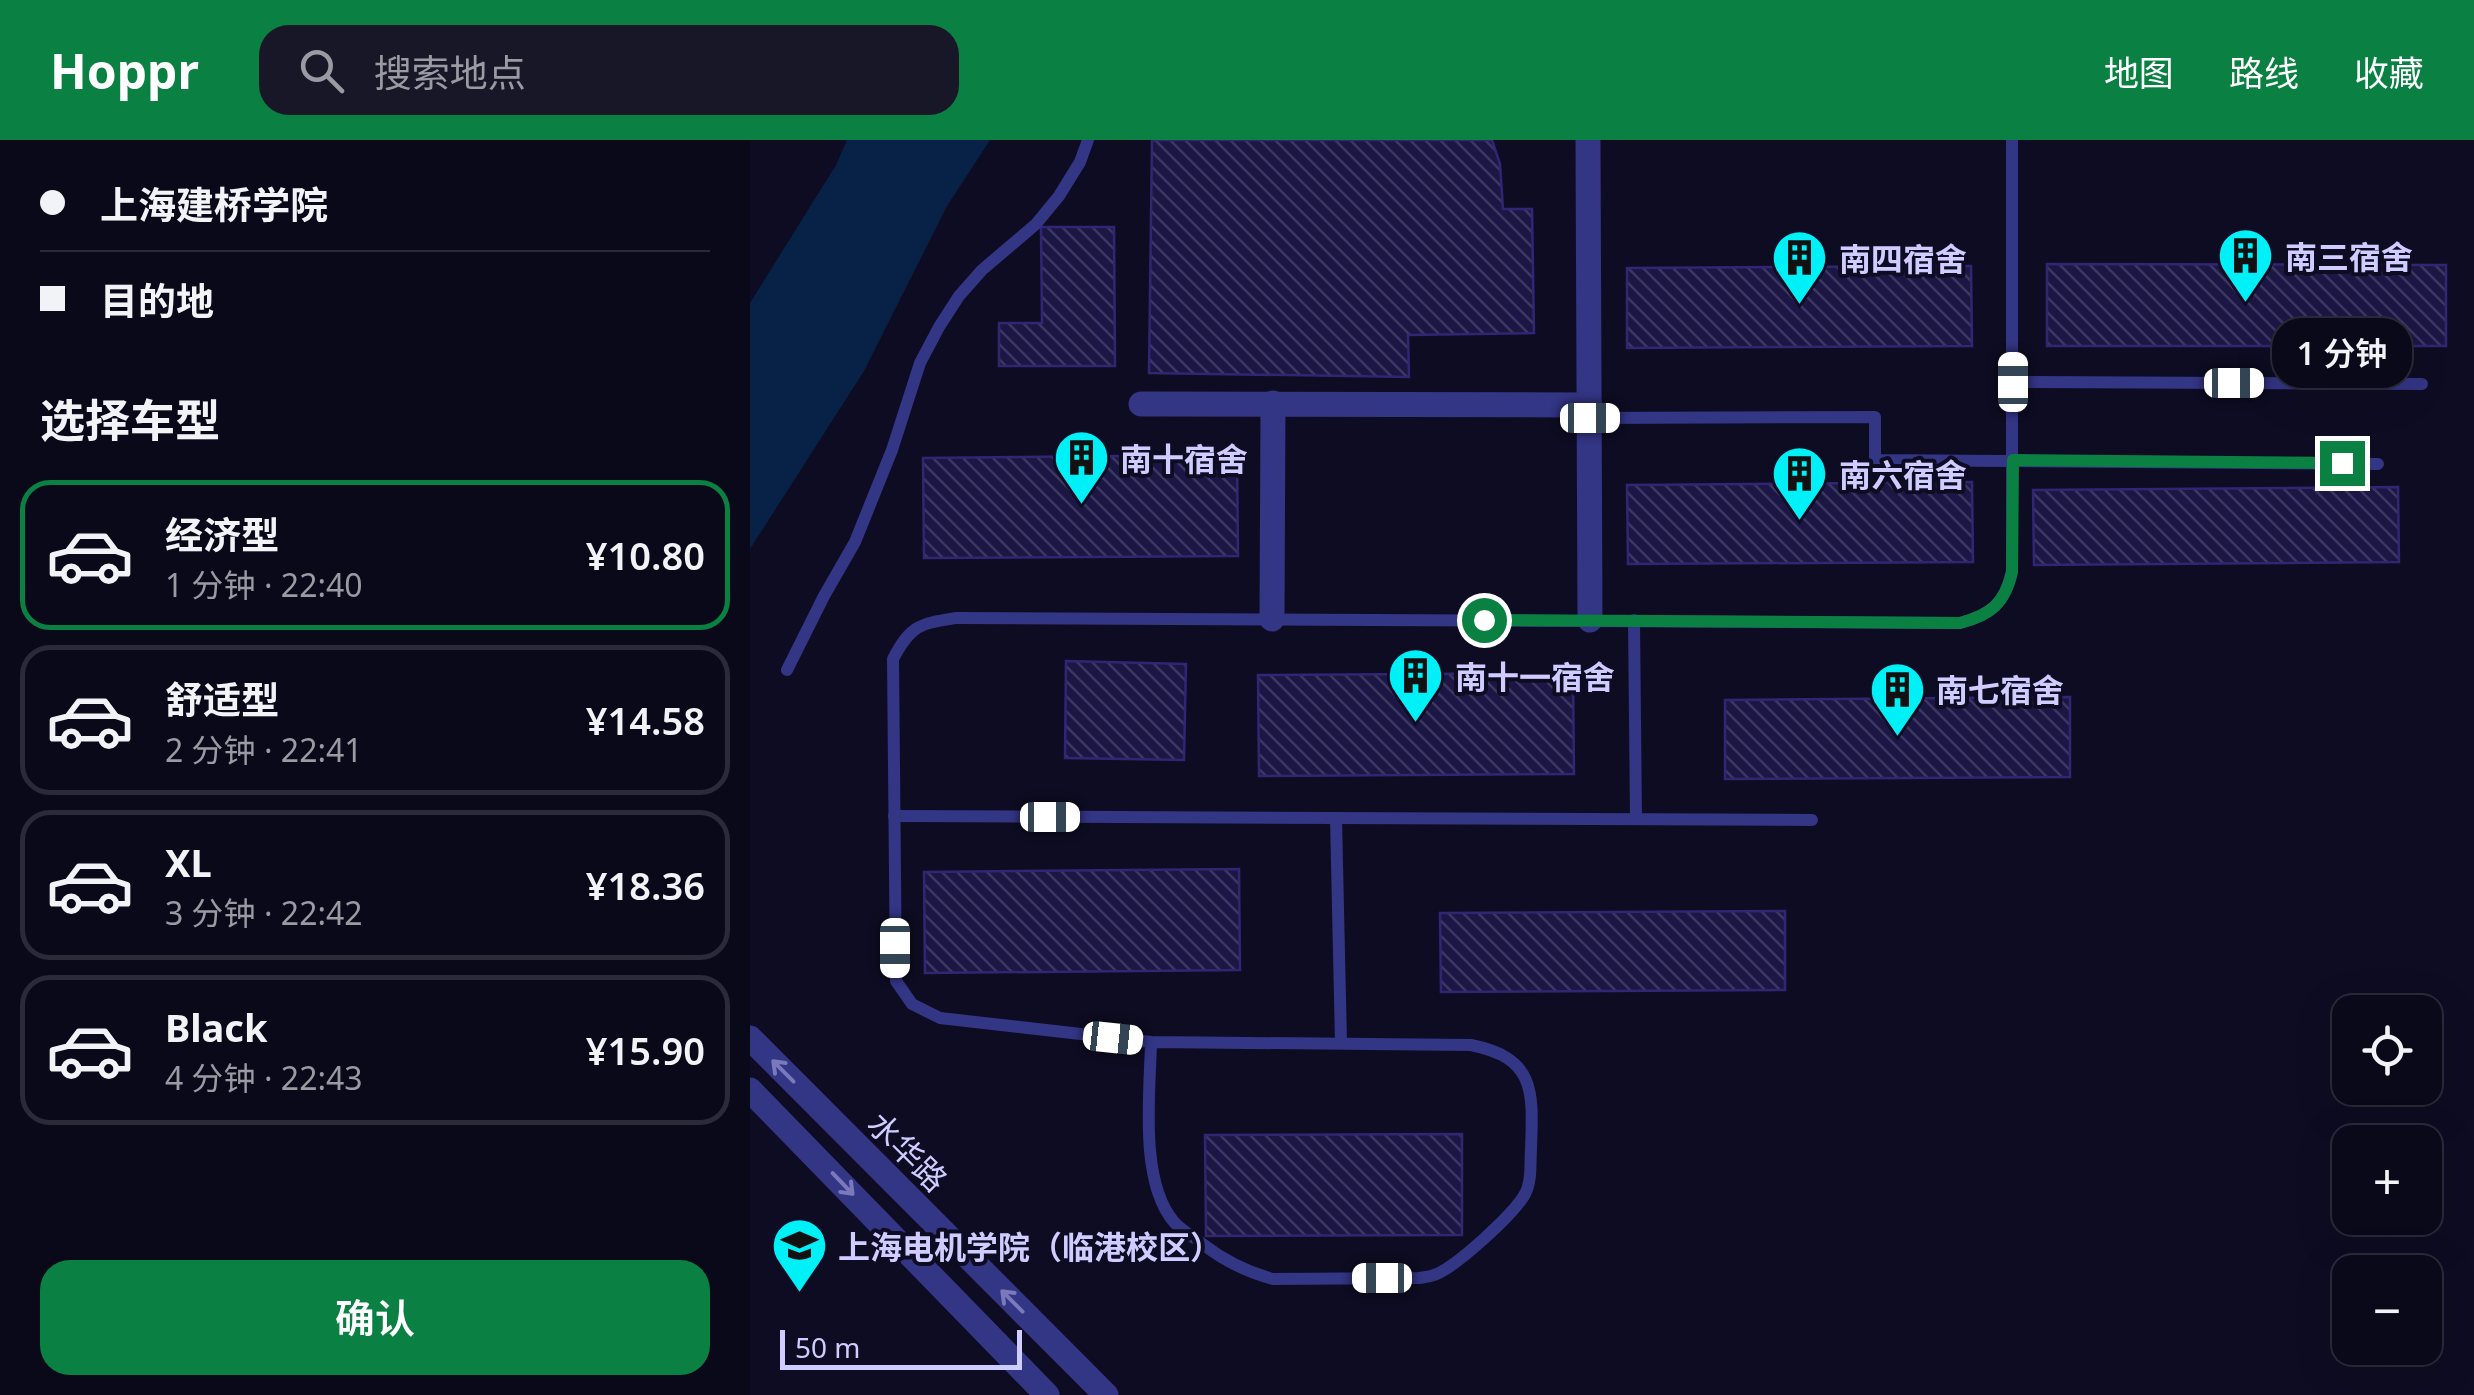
<!DOCTYPE html>
<html lang="zh">
<head>
<meta charset="utf-8">
<style>
  :root { --surface:#0a091a; --page:#181727; --text:#f1f3f6; --muted:#999aa2; --line:#2a2a39; --accent:#0b8043 }
  body { margin:0; font-family:"Noto Sans","Noto Sans SC",sans-serif; background:var(--page); color:var(--text); height:100vh; display:flex; flex-direction:column; font-size:38px; white-space:nowrap }
  * { box-sizing:border-box; margin:0 }
  p { font-size:32px; color:var(--muted) }
  .icon { flex:none; width:55px; height:55px; fill:none; stroke:currentColor; stroke-width:2; stroke-linecap:round; stroke-linejoin:round }
  .map { position:relative; flex:1; overflow:hidden }
  .panel { display:flex; flex-direction:column; background:var(--surface); width:750px }
  .panel>* { flex:none }
  .banner { display:grid; align-content:center; height:220px; padding:0 40px; background:var(--surface) }
  .controls { position:absolute; left:1582px; top:855px; display:grid; gap:20px }
  .controls a { display:grid; place-items:center; width:110px; height:110px; border-radius:20px; background:var(--surface); box-shadow:0 10px 40px #0002,0 0 0 2px var(--line); font-size:50px }
  .scale { position:absolute; left:30px; bottom:25px; width:242px; box-sizing:border-box; padding-left:10px; border:5px solid #cfcdff; border-top:0; font-size:28px; line-height:35px; white-space:nowrap; color:#cfcdff; -webkit-text-stroke:8px #0e0c22; paint-order:stroke }
  .end { position:absolute; width:45px; height:45px; margin:-22px; border:12px solid #0b8043; background:#fff; box-shadow:0 0 0 5px #fff }
  .from { border-radius:50% }
  .bubble { position:absolute; height:70px; border-radius:30px; background:var(--surface); box-shadow:0 10px 40px #0002,0 0 0 2px var(--line); font-size:32px; font-weight:600; line-height:70px; text-align:center }
  .car { position:absolute; width:30px; height:60px; margin:-30px -15px; border-radius:12px; box-shadow:0 0 8px 2px #0007; background:linear-gradient(#fff 24%,#345 0 40%,#fff 0 76%,#345 0 86%,#fff 0) }
  .banner b { display:flex; align-items:center; gap:35px; height:95px; font-size:38px }
  .banner b+b { border-top:2px solid var(--line) }
  .banner i { width:25px; height:25px; background:var(--text) }
  ul { padding:0; list-style:none }
  li { display:flex; align-items:center; gap:30px; height:150px; margin:0 20px 15px; padding:0 20px; border:5px solid var(--line); border-radius:30px }
  li div { flex:1 }
  li b { display:block; font-size:38px }
  li em { font-style:normal; font-weight:600 }
  li.on { border-color:var(--accent) }
  li>.icon { width:90px; height:90px; stroke-width:1.5 }
  h2 { padding:0 40px; font-size:45px; line-height:120px }
  .primary-button { display:flex; gap:20px; margin-top:auto; padding:20px 40px }
  .primary-button a { flex:1; height:115px; border-radius:30px; background:var(--accent); color:#fff; font-size:40px; font-weight:600; line-height:115px; text-align:center }
  header { display:flex; align-items:center; gap:60px; box-sizing:border-box; height:140px; padding:0 50px; background:var(--accent); color:#fff }
  header strong { font-size:48px }
  nav { display:flex; gap:55px; margin-inline-start:auto; font-size:35px }
  .search { width:700px; height:90px; background:var(--page); display:flex; align-items:center; gap:25px; box-sizing:border-box; padding:0 35px; border-radius:30px; color:var(--muted); font-size:38px }
  main { display:flex; flex:1; min-height:0 }
  .map>svg:first-child { display:block }
</style>
</head>
<body>
<header>
<strong>Hoppr</strong>
<div class="search"><svg class="icon" aria-label="search" viewBox="0 0 24 24"><circle cx="10" cy="10" r="6"/><path d="M15 15l6 6"/></svg>搜索地点</div>
<nav><a>地图</a><a>路线</a><a>收藏</a></nav>
</header>
<main>
<section class="panel">
<div class="banner">
<b><i class="from"></i>上海建桥学院</b>
<b><i></i>目的地</b>
</div>
<h2>选择车型</h2>
<ul>
<li class="on"><svg class="icon" aria-label="car" viewBox="0 0 24 24"><path d="M5 17H2v-5l4-1 3-4h7l3 4 3 1v5h-3M9 17h6M6 11h13"/><circle cx="7" cy="17" r="2"/><circle cx="17" cy="17" r="2"/></svg><div><b>经济型</b><p>1 分钟 · 22:40</p></div><em>¥10.80</em></li>
<li><svg class="icon" aria-label="car" viewBox="0 0 24 24"><path d="M5 17H2v-5l4-1 3-4h7l3 4 3 1v5h-3M9 17h6M6 11h13"/><circle cx="7" cy="17" r="2"/><circle cx="17" cy="17" r="2"/></svg><div><b>舒适型</b><p>2 分钟 · 22:41</p></div><em>¥14.58</em></li>
<li><svg class="icon" aria-label="car" viewBox="0 0 24 24"><path d="M5 17H2v-5l4-1 3-4h7l3 4 3 1v5h-3M9 17h6M6 11h13"/><circle cx="7" cy="17" r="2"/><circle cx="17" cy="17" r="2"/></svg><div><b>XL</b><p>3 分钟 · 22:42</p></div><em>¥18.36</em></li>
<li><svg class="icon" aria-label="car" viewBox="0 0 24 24"><path d="M5 17H2v-5l4-1 3-4h7l3 4 3 1v5h-3M9 17h6M6 11h13"/><circle cx="7" cy="17" r="2"/><circle cx="17" cy="17" r="2"/></svg><div><b>Black</b><p>4 分钟 · 22:43</p></div><em>¥15.90</em></li>
</ul>
<div class="primary-button"><a>确认</a></div>
</section>
<div class="map">
<svg width="1724" height="1255" viewBox="0 0 1724 1255">
  <defs>
    <pattern id="building-back-hatch" width="6" height="6" patternUnits="userSpaceOnUse" patternTransform="scale(2.5)"><rect width="6" height="6" fill="#1c1645"/><path d="M-1 5l2 2M0 0l6 6M5-1l2 2" fill="none" stroke="#3c3761"/></pattern>
  </defs>
  <rect width="100%" height="100%" fill="#0e0c22"/>
  <path fill="#072246" d="M97 0H240L197 66 114 231 0 409V163L86 25Z"/>
  <g fill="url(#building-back-hatch)" stroke="#302673" stroke-width="2.5">
    <path d="M402 0H742L750 24 753 69H782L784 193 658 195 659 237 399 233Z"/>
    <path d="M291 87H364L365 226H249V183H292Z"/>
    <path d="M1297 124 1696 125V206H1297Z"/>
    <path d="M1221 126 1222 206 877 208V128Z"/>
    <path d="M487 315 488 416 174 418 173 318Z"/>
    <path d="M1222 342 1223 422 878 424 877 345Z"/>
    <path d="M1648 347 1649 422 1284 425 1283 350Z"/>
    <path d="M316 521 436 524 434 620 315 618Z"/>
    <path d="M823 533 824 634 509 636 508 535Z"/>
    <path d="M1320 557V637L975 639V560Z"/>
    <path d="M489 729 490 830 175 833 174 732Z"/>
    <path d="M1035 771V850L691 852 690 773Z"/>
    <path d="M712 994V1095L456 1096 455 995Z"/>
  </g>
  <g fill="none" stroke-linecap="round" stroke-linejoin="round">
    <g stroke="#333585" stroke-width="12">
      <path d="M1263 242 1672 244"/>
      <path d="M840 278 1125 277V320L1628 324"/>
      <path d="M884 480 886 679"/>
      <path d="M37 530 74 456 105 402 142 310 170 223 189 187 209 156 232 130 286 84 309 56 330 22 338 0"/>
      <path d="M144 676 1062 680"/>
      <path d="M586 678 591 903"/>
      <path d="M401 902C400 953 389 1041 424 1082 432 1091 445 1098 454 1105 476 1122 497 1132 523 1139L669 1138C674 1137 679 1137 684 1135 705 1128 764 1074 775 1054 782 1041 780 1023 781 1009 783 952 786 918 721 905L401 902 190 878 162 864 146 841 143 519C161 485 169 484 206 478L1210 483C1241 475 1255 463 1262 431V0"/>
    </g>
    <g stroke="#333585" stroke-width="25">
      <path d="M838 0 840 480"/>
      <path d="M391 264 840 265"/>
      <path d="M522 479 523 263"/>
      <path d="M0 898 356 1255"/>
      <path d="M0 950 297 1255"/>
    </g>
  </g>
  <defs><path id="oneway-shaft" d="M-6 0H5M1.5-3L5.5 0L1.5 3" fill="none" stroke-width="1.6" stroke-linecap="round" stroke-linejoin="round" transform="scale(2.5)"/></defs>
  <g stroke="#7979bc">
    <use href="#oneway-shaft" transform="translate(33 931) rotate(-135)"/>
    <use href="#oneway-shaft" transform="translate(93 1044) rotate(46)"/>
    <use href="#oneway-shaft" transform="translate(262 1161) rotate(-135)"/>
  </g>
  <g fill="none" stroke-linecap="round" stroke-linejoin="round">
    <path stroke="#0b8043" stroke-width="12" d="M734 480 1210 483C1241 475 1255 463 1262 432L1263 320 1592 323"/>
  </g>
  <defs>
    <symbol id="building-pin" viewBox="-11 -11 22 30"><path d="M0 17L-7.5 6A9.5 9.5 0 1 1 7.5 6Z" fill="#00f0f8" stroke="#0e0c22"/><path d="M-4-6H4V6H1V3H-1V6H-4ZM-2.5-4.3h1.7v1.8h-1.7ZM.8-4.3h1.7v1.8H.8ZM-2.5-1h1.7V.8h-1.7ZM.8-1h1.7V.8H.8Z" fill="#111"/></symbol>
    <symbol id="university-pin" viewBox="-11 -11 22 30"><path d="M0 17L-7.5 6A9.5 9.5 0 1 1 7.5 6Z" fill="#00f0f8" stroke="#0e0c22"/><path d="M0-5L7-2L0 1L-7-2ZM-4 1L0 2.5L4 1V4Q0 6-4 4Z" fill="#111"/></symbol>
  </defs>
  <g fill-rule="evenodd">
    <use href="#building-pin" x="1464" y="84" width="63" height="86"/>
    <use href="#building-pin" x="1018" y="86" width="63" height="86"/>
    <use href="#building-pin" x="300" y="286" width="63" height="86"/>
    <use href="#building-pin" x="1018" y="302" width="63" height="86"/>
    <use href="#building-pin" x="634" y="504" width="63" height="86"/>
    <use href="#building-pin" x="1116" y="518" width="63" height="86"/>
    <use href="#university-pin" x="18" y="1074" width="63" height="86"/>
  </g>
  <g text-anchor="middle" dominant-baseline="central" stroke-width="8" stroke-linejoin="round" paint-order="stroke">
    <g font-size="32" font-weight="bold" fill="#cfcdff" stroke="#0e0c22" text-anchor="start">
      <text x="1535" y="116">南三宿舍</text>
      <text x="1089" y="118">南四宿舍</text>
      <text x="370" y="318">南十宿舍</text>
      <text x="1089" y="334">南六宿舍</text>
      <text x="705" y="536">南十一宿舍</text>
      <text x="1186" y="549">南七宿舍</text>
      <text x="88" y="1106">上海电机学院（临港校区）</text>
    </g>
    <g font-size="32" fill="#cfcdff" stroke="#0e0c22">
      <text transform="translate(158 1011) rotate(45)">水华路</text>
    </g>
  </g>
</svg>
<div class="controls">
<a><svg class="icon" aria-label="locate" viewBox="0 0 24 24"><circle cx="12" cy="12" r="6"/><path d="M12 2v4M12 18v4M2 12h4M18 12h4"/></svg></a>
<a>+</a>
<a>−</a>
</div>
<div class="scale">50 m</div>
<i class="end from" style="left:734px;top:480px"></i>
<i class="end" style="left:1592px;top:323px"></i>
<div class="bubble" style="left:1522px;top:178px;width:140px">1 分钟</div>
<i class="car" style="left:1263px;top:242px;rotate:0deg"></i>
<i class="car" style="left:1484px;top:243px;rotate:90deg"></i>
<i class="car" style="left:840px;top:278px;rotate:90deg"></i>
<i class="car" style="left:300px;top:677px;rotate:90deg"></i>
<i class="car" style="left:145px;top:808px;rotate:180deg"></i>
<i class="car" style="left:363px;top:898px;rotate:96deg"></i>
<i class="car" style="left:632px;top:1138px;rotate:270deg"></i>
</div>
</main>
</body>
</html>
